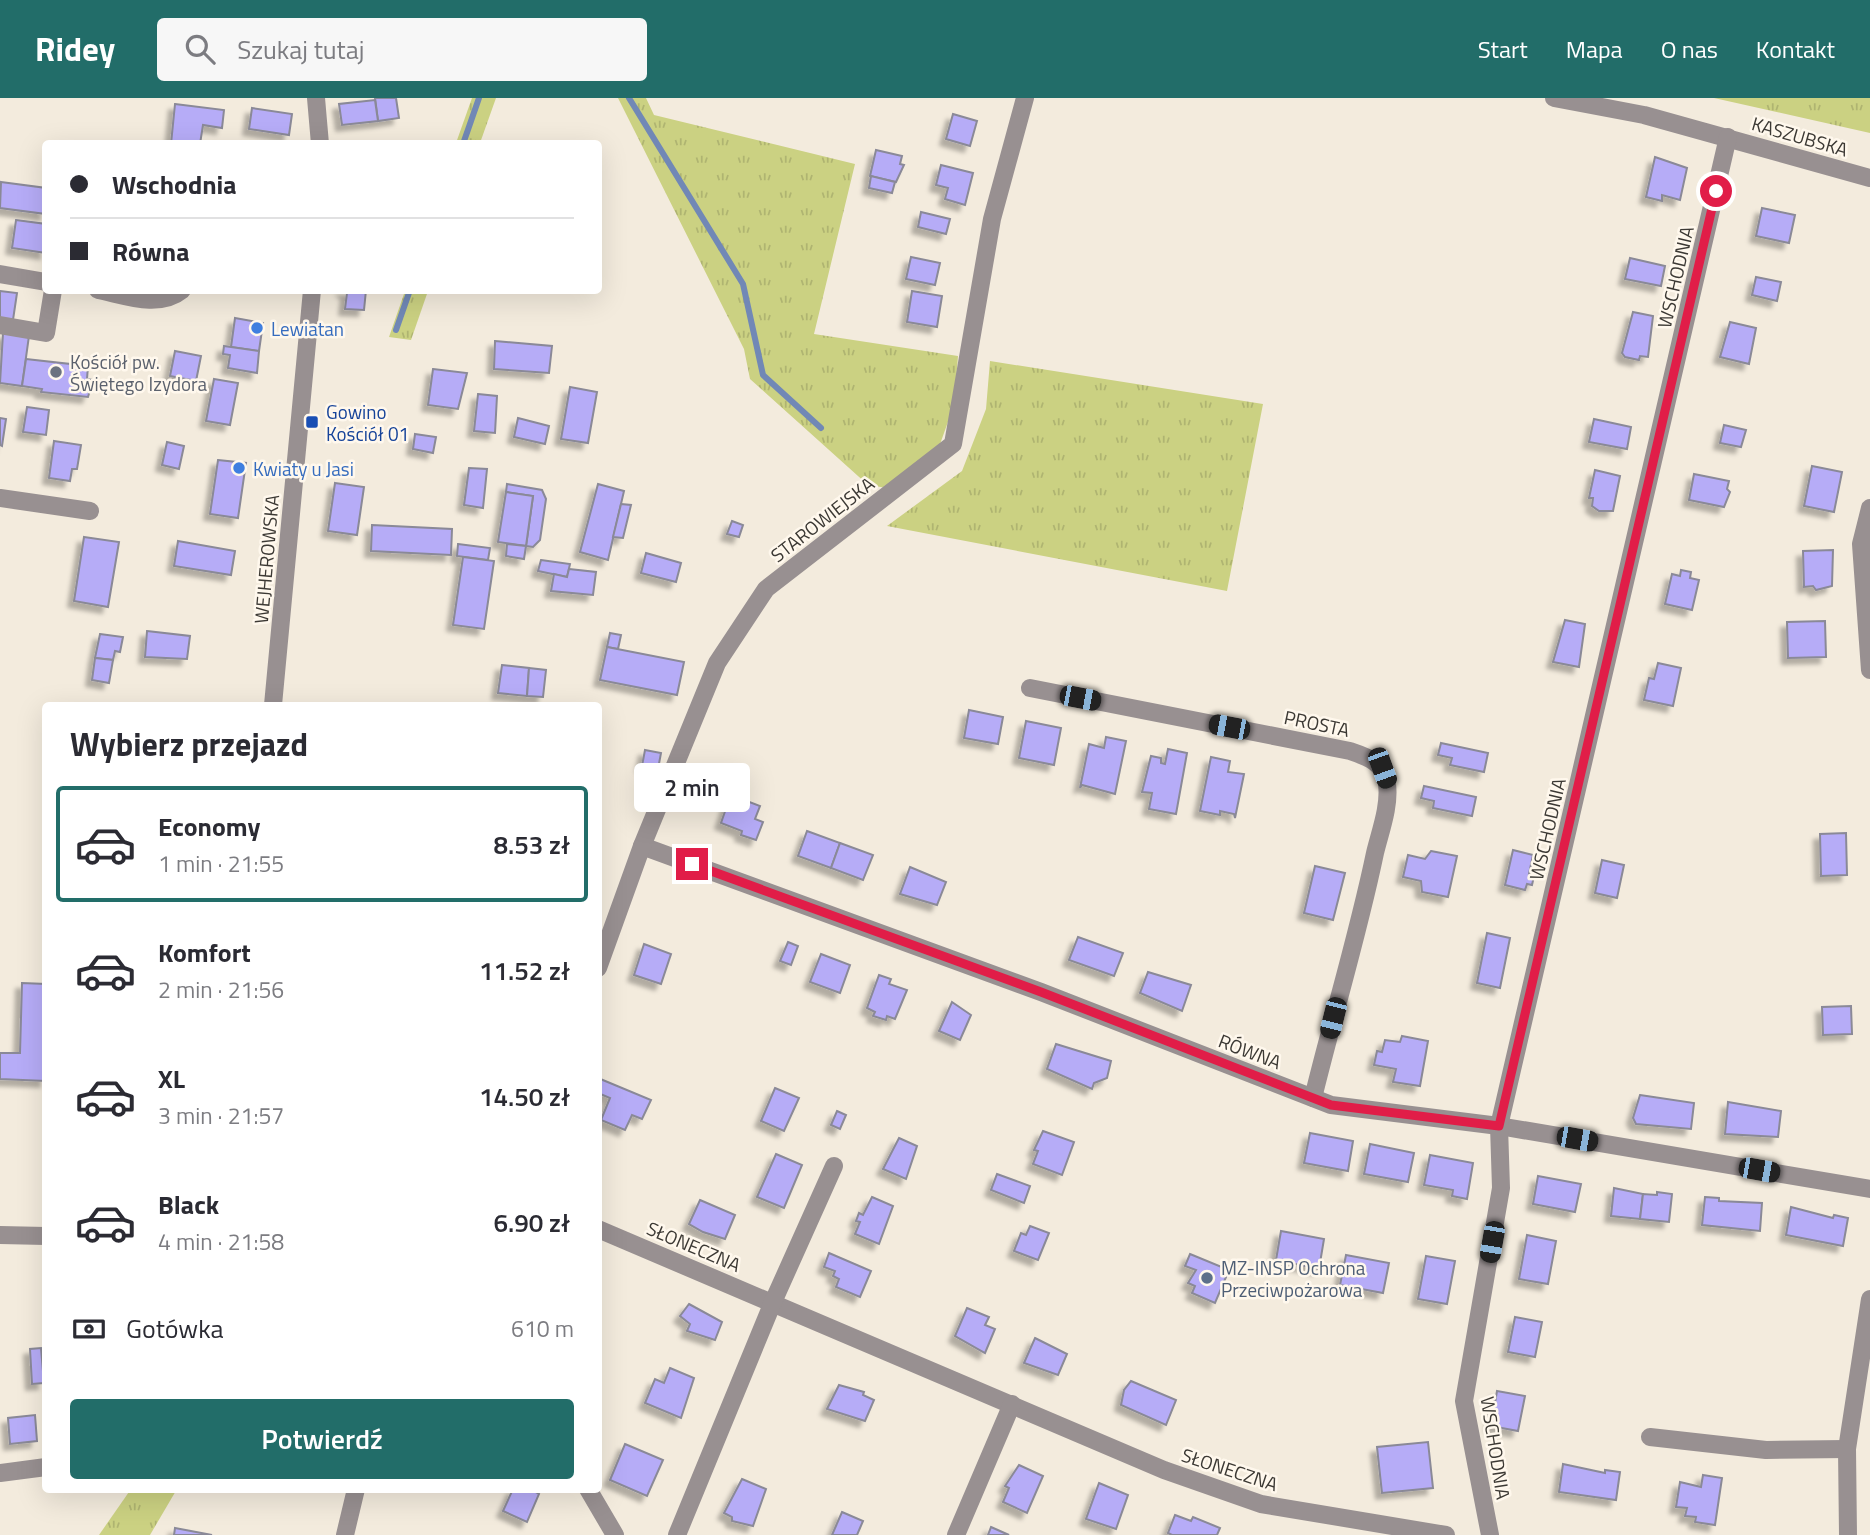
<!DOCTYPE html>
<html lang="pl">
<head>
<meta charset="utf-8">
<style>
  :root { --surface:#fff; --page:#f7f7f7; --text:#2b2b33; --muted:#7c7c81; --line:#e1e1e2; --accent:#226d69 }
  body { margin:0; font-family:"Titillium Web",sans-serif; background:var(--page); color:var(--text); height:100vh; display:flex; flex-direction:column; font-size:26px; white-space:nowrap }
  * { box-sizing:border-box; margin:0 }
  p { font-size:23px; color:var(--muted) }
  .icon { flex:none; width:38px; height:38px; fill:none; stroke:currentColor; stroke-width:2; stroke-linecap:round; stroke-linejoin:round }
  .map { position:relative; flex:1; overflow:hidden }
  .details { position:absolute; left:42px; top:604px; width:560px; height:791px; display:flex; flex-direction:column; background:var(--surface); border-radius:7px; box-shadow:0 7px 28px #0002 }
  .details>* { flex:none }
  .hud { position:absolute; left:42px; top:42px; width:560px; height:154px; border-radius:7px; box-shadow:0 7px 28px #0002; display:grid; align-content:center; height:154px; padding:0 28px; background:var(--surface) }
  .end { position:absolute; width:32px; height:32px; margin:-16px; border:9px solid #e11d48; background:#fff; box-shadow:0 0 0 4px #fff }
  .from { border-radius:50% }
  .bubble { position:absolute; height:49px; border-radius:7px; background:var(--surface); box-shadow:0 7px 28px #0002; font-size:23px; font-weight:600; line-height:49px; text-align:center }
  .car { position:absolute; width:21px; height:42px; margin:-21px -10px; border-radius:9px; box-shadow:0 0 5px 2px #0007; background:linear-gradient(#222 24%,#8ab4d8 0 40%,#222 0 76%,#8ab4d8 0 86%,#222 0) }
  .hud b { display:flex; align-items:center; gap:24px; height:66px; font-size:26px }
  .hud b+b { border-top:2px solid var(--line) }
  .hud i { width:18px; height:18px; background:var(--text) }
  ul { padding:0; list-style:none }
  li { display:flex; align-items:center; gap:21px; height:116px; margin:0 14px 10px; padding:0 14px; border:4px solid transparent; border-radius:7px }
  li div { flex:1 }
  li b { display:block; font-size:26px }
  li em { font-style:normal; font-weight:600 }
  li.active { border-color:var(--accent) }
  li>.icon { width:63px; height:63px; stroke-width:1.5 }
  h2 { padding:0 28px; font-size:32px; line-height:84px }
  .pay { display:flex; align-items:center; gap:18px; height:77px; padding:0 28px; font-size:26px }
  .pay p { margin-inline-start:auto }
  .cta { display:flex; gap:14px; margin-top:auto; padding:14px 28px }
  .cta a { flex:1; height:80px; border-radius:7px; background:var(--accent); color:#fff; font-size:28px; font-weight:600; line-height:80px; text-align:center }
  header { display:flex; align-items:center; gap:42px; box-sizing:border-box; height:98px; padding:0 35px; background:var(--accent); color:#fff }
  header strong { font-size:33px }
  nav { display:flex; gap:38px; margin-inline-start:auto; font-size:24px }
  .search { width:490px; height:63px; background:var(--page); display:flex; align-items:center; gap:18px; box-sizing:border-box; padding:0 24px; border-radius:7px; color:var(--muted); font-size:26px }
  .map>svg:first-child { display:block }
</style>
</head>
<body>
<header>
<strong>Ridey</strong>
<div class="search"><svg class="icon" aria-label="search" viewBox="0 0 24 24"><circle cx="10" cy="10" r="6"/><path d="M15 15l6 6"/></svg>Szukaj tutaj</div>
<nav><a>Start</a><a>Mapa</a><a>O nas</a><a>Kontakt</a></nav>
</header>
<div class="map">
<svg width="1870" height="1437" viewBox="0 0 1870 1437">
  <defs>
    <pattern id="grass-tufts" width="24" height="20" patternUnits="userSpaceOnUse" patternTransform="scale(1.75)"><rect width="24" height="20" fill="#cbd182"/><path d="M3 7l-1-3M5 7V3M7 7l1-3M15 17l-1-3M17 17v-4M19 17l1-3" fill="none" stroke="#afb471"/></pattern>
    <filter id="shadow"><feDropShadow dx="-6" dy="6" stdDeviation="2" flood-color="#0004"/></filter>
  </defs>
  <rect width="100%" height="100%" fill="#f3ebdd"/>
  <g fill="url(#grass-tufts)">
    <path d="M472 0H496L480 45H456Z"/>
    <path d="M618 0H646L654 17 855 66 814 236 958 258 954 307 939 349 887 390 868 387 750 281 744 251Z"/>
    <path d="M1714 0H1870V35Z"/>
    <path d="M405 193H428L411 242 389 239Z"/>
    <path d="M990 263 1263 306 1227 493 887 428 962 373 986 311Z"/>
    <path d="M131 1391H177L150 1437H99Z"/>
  </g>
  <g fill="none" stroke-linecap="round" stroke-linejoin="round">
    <g stroke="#7188b6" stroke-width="6">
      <path d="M629 0 743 186 763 277 821 330"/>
      <path d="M463 46 479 0"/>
      <path d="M396 232 410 192"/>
    </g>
  </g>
  <g fill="#b6acf7" stroke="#8a8997" stroke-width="2" filter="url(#shadow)">
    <path d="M375 0H396L399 20 378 23Z"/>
    <path d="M375 2 378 23 342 27 339 6Z"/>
    <path d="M175 6 224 12 222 30 203 27 200 46H171Z"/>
    <path d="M252 10 292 16 289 37 249 31Z"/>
    <path d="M953 16 977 23 970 48 946 41Z"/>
    <path d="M876 52 902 58 900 66 904 67 896 84 870 78Z"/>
    <path d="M1655 59 1687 70 1680 102 1662 97V103L1646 99Z"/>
    <path d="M941 67 973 75 965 107 945 101 948 90 936 87Z"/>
    <path d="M871 78 895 84 892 95 869 90Z"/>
    <path d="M1 84 46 90V116L0 110Z"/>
    <path d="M1762 110 1795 117 1789 145 1756 138Z"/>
    <path d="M921 114 950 121 946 136 918 129Z"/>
    <path d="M16 122 46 126V155L12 150Z"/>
    <path d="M911 159 940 165 935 187 906 181Z"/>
    <path d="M1630 160 1665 168 1661 188 1625 181Z"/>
    <path d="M1756 179 1781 184 1777 203 1752 197Z"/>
    <path d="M343 192H366L364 212 345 211 347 195Z"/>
    <path d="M0 193 17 195 13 222 0 221Z"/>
    <path d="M912 193 942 198 937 229 907 224Z"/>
    <path d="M1633 214 1653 218 1648 259 1640 258 1639 262 1625 259 1622 255Z"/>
    <path d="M235 220 263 225 259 253 231 249Z"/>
    <path d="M1730 224 1756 230 1749 266 1720 259Z"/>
    <path d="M3 235 29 238 22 288 0 285Z"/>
    <path d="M495 243 552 248 549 275 494 271Z"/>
    <path d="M224 248 259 253 257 275 228 270 230 257 223 256Z"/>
    <path d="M175 253 201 258 196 283 170 278Z"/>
    <path d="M26 261 88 268 87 281 93 282 88 299 41 294 42 291 22 288Z"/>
    <path d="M433 271 467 275 458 311 428 307Z"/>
    <path d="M214 281 238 285 230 327 206 323Z"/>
    <path d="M570 289 597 294 588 345 561 341Z"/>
    <path d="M478 296 497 298 495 335 474 333Z"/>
    <path d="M27 309 49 312 46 337 23 334Z"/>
    <path d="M0 320 6 321 2 348 0 347Z"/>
    <path d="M518 320 549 328 545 346 514 339Z"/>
    <path d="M1594 321 1631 329 1627 351 1589 344Z"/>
    <path d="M1724 327 1746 332 1741 349 1720 345Z"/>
    <path d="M415 336 436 339 433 355 413 351Z"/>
    <path d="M54 343 81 347 77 371H72L70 383 49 380Z"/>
    <path d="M167 344 184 348 179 371 162 367Z"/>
    <path d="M218 362 246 365 238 420 210 416Z"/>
    <path d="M1812 368 1842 374 1834 414 1804 408Z"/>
    <path d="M469 370 487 371 483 410 464 407Z"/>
    <path d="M1595 372 1620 378 1613 413H1599L1592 408 1593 400H1589Z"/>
    <path d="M1694 376 1729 383 1727 391 1730 394 1724 409 1689 402Z"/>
    <path d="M335 385 364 389 357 437 328 433Z"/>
    <path d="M507 386 542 392 546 401 540 442 533 449 526 448 533 398 506 394Z"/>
    <path d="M598 386 624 393 608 462 580 454Z"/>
    <path d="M506 394 533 398 526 448 498 444Z"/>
    <path d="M621 406 631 407 623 440 613 439Z"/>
    <path d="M732 423 743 427 739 439 727 436Z"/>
    <path d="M372 427 452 431 451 457 371 453Z"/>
    <path d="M84 439 119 444 108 509 74 503Z"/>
    <path d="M178 443 235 453 231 477 174 468Z"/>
    <path d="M458 446 490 450 488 462 457 458Z"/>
    <path d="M507 446 526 448 524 461 506 458Z"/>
    <path d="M1833 452 1832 488 1816 492 1813 488 1804 489 1803 453Z"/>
    <path d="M646 455 681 465 676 484 641 475Z"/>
    <path d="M463 459 494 463 484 531 453 527Z"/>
    <path d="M541 462 570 466 567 479 538 473Z"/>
    <path d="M569 471 596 474 593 497 551 493 554 476 567 479Z"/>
    <path d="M1681 472 1691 474 1690 480 1699 482 1692 512 1665 506 1672 476 1680 478Z"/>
    <path d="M1565 522 1585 526 1579 569 1553 564Z"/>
    <path d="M1825 523 1826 559 1788 560 1787 524Z"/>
    <path d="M147 533 190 538 187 561 145 559Z"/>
    <path d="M610 535 621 537 618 551 607 549Z"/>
    <path d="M100 536 123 539 120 554 115 553 113 562 95 560Z"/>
    <path d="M607 549 684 564 677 597 600 582Z"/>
    <path d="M95 560 113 562 109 585 92 582Z"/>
    <path d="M1658 565 1681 570 1673 608 1644 602 1649 580 1654 581Z"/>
    <path d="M502 567 529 570 527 598 498 595Z"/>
    <path d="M529 570 546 572 543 599 527 598Z"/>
    <path d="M969 612 1003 619 998 646 964 640Z"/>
    <path d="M1026 623 1061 630 1054 667 1019 660Z"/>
    <path d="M1106 639 1126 643 1115 696 1082 687 1080 690 1089 646 1104 650Z"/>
    <path d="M1441 645 1488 655 1484 674 1450 667 1452 660 1438 657Z"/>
    <path d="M1168 651 1187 655 1176 716 1149 711 1152 695 1142 694 1151 658 1161 660V665L1165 666Z"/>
    <path d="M645 652 661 655 658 671 642 668Z"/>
    <path d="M1211 659 1230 663 1228 674 1244 676 1235 720 1234 716 1220 713V717L1200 713Z"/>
    <path d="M1424 688 1476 699 1472 718 1433 710 1434 703 1421 700Z"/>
    <path d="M739 700 760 708 755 721 763 724 756 742 741 737 742 733 721 725 729 702 737 705Z"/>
    <path d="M807 733 840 745 831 770 798 758Z"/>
    <path d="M1846 735 1847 777 1821 778 1820 736Z"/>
    <path d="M840 745 873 757 863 782 831 770Z"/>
    <path d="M1513 752 1533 757 1529 776 1534 778 1532 787 1527 786 1525 792 1505 787Z"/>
    <path d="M1431 753 1457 758 1448 799 1422 794 1421 783 1403 779 1408 757 1425 761Z"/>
    <path d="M1602 762 1624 767 1617 800 1595 795Z"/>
    <path d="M1315 768 1345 775 1333 822 1304 815Z"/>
    <path d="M910 769 946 784 937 807 900 796Z"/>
    <path d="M1487 835 1510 840 1500 890 1477 885Z"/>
    <path d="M1078 839 1123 855 1114 878 1069 862Z"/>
    <path d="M788 844 798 848 791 867 780 863Z"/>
    <path d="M644 846 671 856 661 886 634 877Z"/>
    <path d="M821 856 850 867 840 895 810 884Z"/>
    <path d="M1148 874 1191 887 1182 913 1140 895Z"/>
    <path d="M879 877 891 881 889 886 907 892 895 921 887 918 886 922 873 918 875 914 867 910Z"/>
    <path d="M22 885 46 886V983L0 981V955H20Z"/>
    <path d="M952 904 971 917 960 942 939 933Z"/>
    <path d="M1851 908 1852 936 1823 937 1822 909Z"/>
    <path d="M1402 938 1428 943 1420 988 1393 984 1396 971 1374 967 1377 953 1382 954 1385 942 1400 944Z"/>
    <path d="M1056 946 1111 963 1107 980 1094 985 1092 991 1047 971Z"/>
    <path d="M598 980 651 1002 642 1021 632 1017 625 1032 601 1022 610 1000 598 995Z"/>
    <path d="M775 990 799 1000 784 1033 761 1023Z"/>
    <path d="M1640 997 1694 1005 1691 1031 1636 1026 1633 1020Z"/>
    <path d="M1728 1004 1781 1013 1778 1039 1725 1036Z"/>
    <path d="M837 1013 846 1017 840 1031 831 1027Z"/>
    <path d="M1043 1033 1074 1044 1062 1077 1033 1066 1038 1053 1034 1052Z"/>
    <path d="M1310 1035 1353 1043 1348 1073 1304 1065Z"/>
    <path d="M899 1040 917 1048 906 1081 883 1071Z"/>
    <path d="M1370 1046 1414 1055 1408 1084 1364 1076Z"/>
    <path d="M776 1056 802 1067 784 1110 757 1099Z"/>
    <path d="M1430 1057 1473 1065 1467 1101 1452 1098 1453 1092 1424 1087Z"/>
    <path d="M997 1076 1030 1088 1024 1105 991 1092Z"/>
    <path d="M1538 1078 1581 1086 1575 1114 1533 1106Z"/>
    <path d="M1614 1090 1643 1096 1640 1121 1611 1118Z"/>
    <path d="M1657 1094 1672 1096 1669 1124 1640 1121 1643 1096 1657 1097Z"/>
    <path d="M872 1099 893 1108 879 1146 855 1136 860 1124 856 1123 859 1115 863 1117Z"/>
    <path d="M1705 1099 1719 1100V1103L1762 1105 1760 1133 1702 1127Z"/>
    <path d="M700 1102 735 1117 725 1141 703 1134 689 1126Z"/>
    <path d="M1791 1109 1833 1120 1834 1117 1848 1120 1843 1148 1786 1137Z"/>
    <path d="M1030 1128 1049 1135 1038 1162 1014 1153 1021 1135 1026 1137Z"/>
    <path d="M1281 1133 1324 1141 1319 1171 1276 1162Z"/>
    <path d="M1527 1137 1556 1143 1548 1186 1519 1181Z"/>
    <path d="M829 1155 871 1173 860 1199 836 1189 839 1181 833 1178 835 1173 824 1169Z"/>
    <path d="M1190 1156 1229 1172 1215 1205 1192 1195 1195 1188 1188 1185 1196 1172 1185 1168Z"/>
    <path d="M1346 1157 1389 1165 1383 1195 1340 1187Z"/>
    <path d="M1426 1158 1455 1163 1447 1206 1418 1201Z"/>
    <path d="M689 1206 722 1224 715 1242 687 1233 690 1226 680 1218Z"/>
    <path d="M967 1210 989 1219 985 1227 995 1231 985 1255 955 1238Z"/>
    <path d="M1515 1219 1542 1224 1535 1259 1508 1254Z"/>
    <path d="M1035 1240 1067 1256 1058 1277 1024 1265Z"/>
    <path d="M41 1250 44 1285 32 1286 30 1251Z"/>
    <path d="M670 1270 694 1280 681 1320 645 1305 655 1281 664 1285Z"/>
    <path d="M1131 1283 1176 1302 1166 1327 1121 1307 1124 1292Z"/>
    <path d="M839 1287 864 1294 863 1297 874 1302 865 1323 827 1311Z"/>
    <path d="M1497 1293 1525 1298 1518 1333 1491 1328Z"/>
    <path d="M35 1317 37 1343 10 1346 8 1320Z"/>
    <path d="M1428 1344 1433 1390 1382 1395 1377 1349Z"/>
    <path d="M625 1346 663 1362 647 1398 610 1382Z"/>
    <path d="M1563 1366 1605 1375V1372L1620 1374 1616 1402 1559 1394Z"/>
    <path d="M1019 1367 1043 1378 1027 1415 1003 1404 1009 1390 1005 1388Z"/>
    <path d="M1703 1377 1722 1380 1715 1427 1695 1424 1696 1419 1685 1418 1687 1410 1676 1409 1680 1384 1701 1389Z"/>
    <path d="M742 1381 766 1391 753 1428 732 1423V1419L724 1415Z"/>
    <path d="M1099 1385 1128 1397 1116 1431 1086 1421Z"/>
    <path d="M513 1391H530L539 1396 527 1424 503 1413Z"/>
    <path d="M842 1414 863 1423 857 1437H832Z"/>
    <path d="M1175 1417 1191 1423 1193 1419 1220 1430 1217 1437H1172L1168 1435Z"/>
    <path d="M991 1429 1009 1437H988Z"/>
    <path d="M175 1430 212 1437H174Z"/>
  </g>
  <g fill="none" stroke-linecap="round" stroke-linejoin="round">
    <g stroke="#989091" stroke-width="18">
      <path d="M316 0 320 46"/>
      <path d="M1554 0 1644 17 1870 80"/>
      <path d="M0 176 46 184"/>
      <path d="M98 192C124 197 159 211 182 192"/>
      <path d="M0 227 46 235 53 192"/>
      <path d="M0 400 90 413"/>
      <path d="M1870 410 1861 446 1870 572"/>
      <path d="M1030 590 1350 653C1368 659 1385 665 1387 686 1390 708 1380 734 1375 755 1358 837 1333 918 1313 1000"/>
      <path d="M273 607 312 192"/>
      <path d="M642 748 1041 894 1331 1007 1499 1028 1870 1091"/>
      <path d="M598 870 642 748 717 565 766 491 953 346 992 121 1025 0"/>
      <path d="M598 1131 1164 1372 1261 1406 1446 1437"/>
      <path d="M0 1137 46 1138"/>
      <path d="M1650 1339 1766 1352 1847 1351"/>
      <path d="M0 1375 46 1369"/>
      <path d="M588 1391 615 1437"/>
      <path d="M345 1437 356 1391"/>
      <path d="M677 1437 773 1204 834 1068"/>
      <path d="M956 1437 1012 1306"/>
      <path d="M1490 1437 1464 1303 1501 1090 1499 1028 1728 39"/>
      <path d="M1848 1437 1847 1351 1870 1201"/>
    </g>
  </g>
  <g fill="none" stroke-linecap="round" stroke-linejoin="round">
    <path stroke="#e11d48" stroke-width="9" d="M692 766 1041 894 1331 1007 1499 1028 1716 93"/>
  </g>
  <g fill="#3f7fe0" stroke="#fff8ed" stroke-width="2.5">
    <circle cx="257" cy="230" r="7"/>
    <circle cx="239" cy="370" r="7"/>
  </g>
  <circle fill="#6b7280" stroke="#fff8ed" stroke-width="2.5" cx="56" cy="274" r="7"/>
  <rect fill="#1a4fb4" stroke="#fff8ed" stroke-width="2.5" x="305" y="317" width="14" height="14" rx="3.5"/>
  <circle fill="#5c6f8a" stroke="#fff8ed" stroke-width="2.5" cx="1207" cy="1180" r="7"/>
  <g text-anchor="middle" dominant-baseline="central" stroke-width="5" stroke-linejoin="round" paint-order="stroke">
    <g font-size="19" fill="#3c3934" stroke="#fff8ed">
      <text transform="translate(1800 38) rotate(16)">KASZUBSKA</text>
      <text transform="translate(1675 179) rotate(-77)">WSCHODNIA</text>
      <text transform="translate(822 421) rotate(-38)">STAROWIEJSKA</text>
      <text transform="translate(266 461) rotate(-85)">WEJHEROWSKA</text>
      <text transform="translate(1317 625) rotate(12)">PROSTA</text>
      <text transform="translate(1547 731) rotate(-77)">WSCHODNIA</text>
      <text transform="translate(1250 953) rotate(21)">RÓWNA</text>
      <text transform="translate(694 1148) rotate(23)">SŁONECZNA</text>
      <text transform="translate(1496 1350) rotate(81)">WSCHODNIA</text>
      <text transform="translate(1230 1371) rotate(18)">SŁONECZNA</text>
    </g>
    <g font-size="19" fill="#366cbe" stroke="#fff8ed" text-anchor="start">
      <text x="271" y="230">Lewiatan</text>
      <text x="253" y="370">Kwiaty u Jasi</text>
    </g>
    <g font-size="19" fill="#5b616d" stroke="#fff8ed" text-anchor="start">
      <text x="70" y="263">Kościół pw.<tspan x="70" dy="22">Świętego Izydora</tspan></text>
    </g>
    <g font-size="19" fill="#164399" stroke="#fff8ed" text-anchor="start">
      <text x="326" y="313">Gowino<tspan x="326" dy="22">Kościół 01</tspan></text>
    </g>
    <g font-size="19" fill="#4e5e75" stroke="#fff8ed" text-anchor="start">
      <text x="1221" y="1169">MZ-INSP Ochrona<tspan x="1221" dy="22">Przeciwpożarowa</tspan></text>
    </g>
  </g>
</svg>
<i class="end from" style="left:1716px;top:93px"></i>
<i class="end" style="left:692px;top:766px"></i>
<div class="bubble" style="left:634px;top:665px;width:116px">2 min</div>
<i class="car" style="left:1080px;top:600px;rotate:101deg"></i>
<i class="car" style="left:1229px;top:629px;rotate:281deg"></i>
<i class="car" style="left:1382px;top:670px;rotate:160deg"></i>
<i class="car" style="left:1333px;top:920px;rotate:194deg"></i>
<i class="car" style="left:1577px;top:1041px;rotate:100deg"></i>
<i class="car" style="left:1759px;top:1072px;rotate:100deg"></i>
<i class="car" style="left:1492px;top:1144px;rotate:190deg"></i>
<div class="hud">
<b><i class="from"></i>Wschodnia</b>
<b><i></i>Równa</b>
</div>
<section class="details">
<h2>Wybierz przejazd</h2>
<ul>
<li class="active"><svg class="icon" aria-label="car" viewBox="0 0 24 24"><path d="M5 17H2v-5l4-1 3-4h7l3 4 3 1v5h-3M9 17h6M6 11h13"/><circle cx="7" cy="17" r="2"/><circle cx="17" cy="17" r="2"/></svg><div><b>Economy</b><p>1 min · 21:55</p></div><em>8.53 zł</em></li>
<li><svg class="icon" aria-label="car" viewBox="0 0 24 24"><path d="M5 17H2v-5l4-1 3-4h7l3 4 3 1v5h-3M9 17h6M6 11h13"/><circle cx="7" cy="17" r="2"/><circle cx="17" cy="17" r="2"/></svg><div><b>Komfort</b><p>2 min · 21:56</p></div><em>11.52 zł</em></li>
<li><svg class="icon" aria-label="car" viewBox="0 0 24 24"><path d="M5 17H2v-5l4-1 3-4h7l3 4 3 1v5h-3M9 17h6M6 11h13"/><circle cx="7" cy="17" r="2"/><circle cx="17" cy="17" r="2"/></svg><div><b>XL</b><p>3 min · 21:57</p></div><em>14.50 zł</em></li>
<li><svg class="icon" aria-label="car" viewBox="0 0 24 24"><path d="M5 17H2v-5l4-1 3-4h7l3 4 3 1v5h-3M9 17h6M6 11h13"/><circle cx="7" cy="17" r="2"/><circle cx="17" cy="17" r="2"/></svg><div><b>Black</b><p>4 min · 21:58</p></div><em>6.90 zł</em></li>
</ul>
<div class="pay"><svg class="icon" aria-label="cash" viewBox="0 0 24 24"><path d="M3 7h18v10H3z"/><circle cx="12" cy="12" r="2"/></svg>Gotówka<p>610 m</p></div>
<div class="cta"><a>Potwierdź</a></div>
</section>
</div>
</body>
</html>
